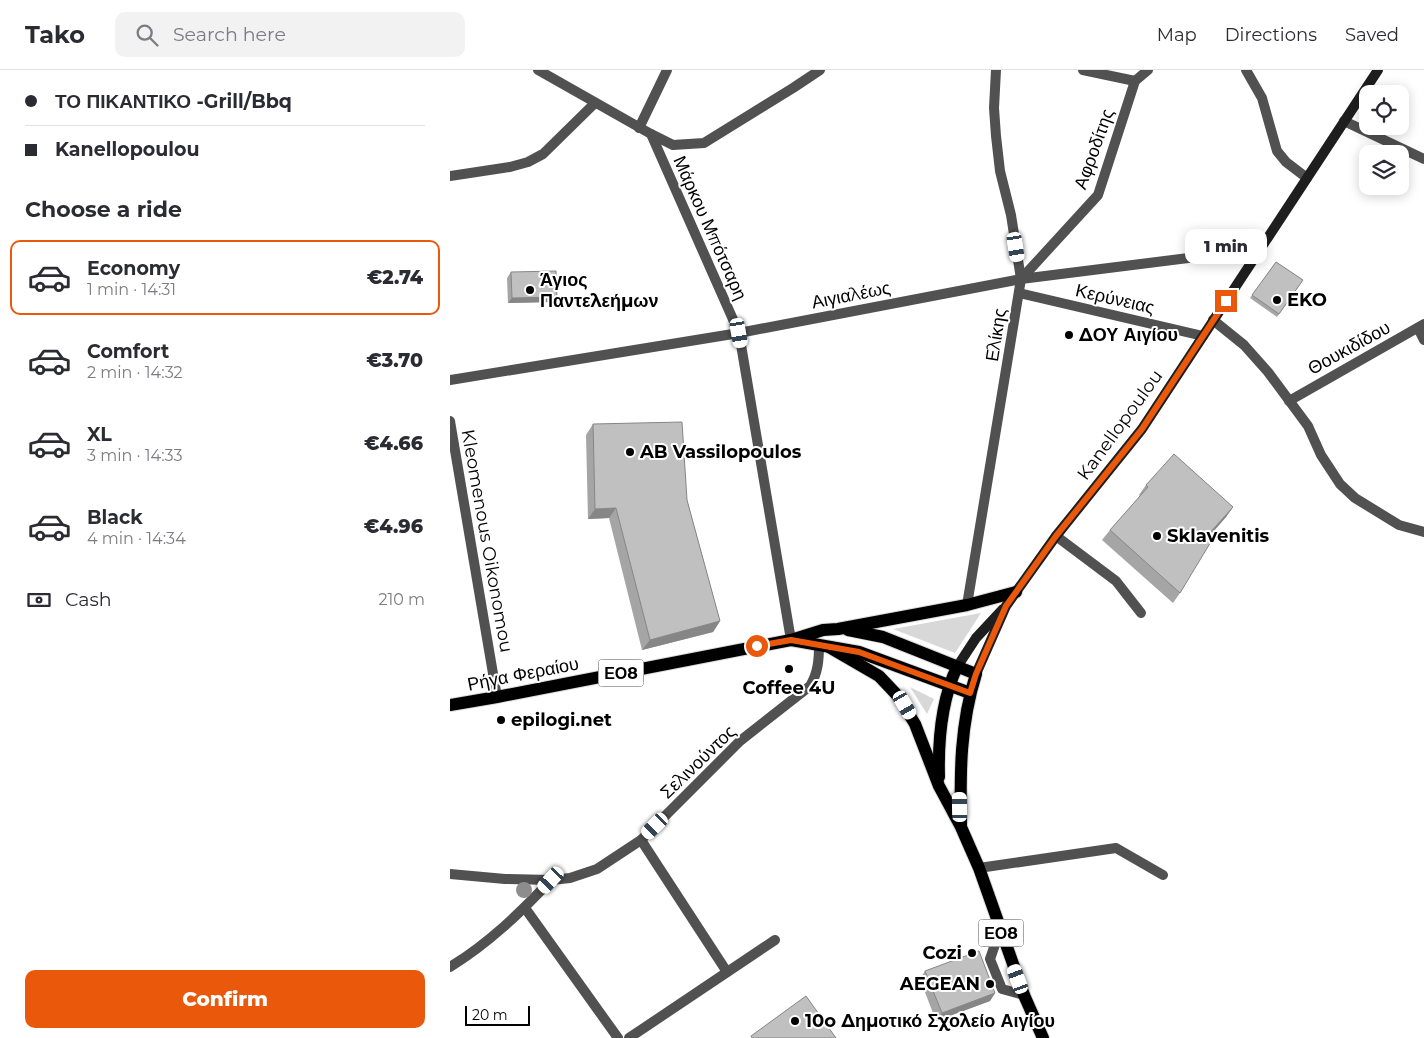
<!DOCTYPE html>
<html lang="en">
<head>
<meta charset="utf-8">
<style>
  :root { --surface:#fff; --page:#f2f2f3; --text:#2b2b33; --muted:#7c7c81; --line:#e1e1e2; --accent:#ea580c }
  body { margin:0; font-family:Montserrat,sans-serif; background:var(--page); color:var(--text); height:100vh; display:flex; flex-direction:column; font-size:19px; white-space:nowrap }
  * { box-sizing:border-box; margin:0 }
  p { font-size:16px; color:var(--muted) }
  .icon { flex:none; width:28px; height:28px; fill:none; stroke:currentColor; stroke-width:2; stroke-linecap:round; stroke-linejoin:round }
  .map { position:relative; flex:1; overflow:hidden }
  .drawer { display:flex; flex-direction:column; background:var(--surface); width:450px }
  .drawer>* { flex:none }
  .top-card { display:grid; align-content:center; height:110px; padding:0 25px; background:var(--surface) }
  .controls { position:absolute; left:909px; top:15px; display:grid; gap:10px }
  .controls a { display:grid; place-items:center; width:50px; height:50px; border-radius:10px; background:var(--surface); box-shadow:0 2px 12px #0003; font-size:25px }
  .scale { position:absolute; left:15px; bottom:12px; width:65px; box-sizing:border-box; padding-left:5px; border:2px solid #000; border-top:0; font-size:14px; line-height:18px; white-space:nowrap; color:#000; -webkit-text-stroke:4px #fff; paint-order:stroke }
  .end { position:absolute; width:22px; height:22px; margin:-11px; border:6px solid #ea580c; background:#fff; box-shadow:0 0 0 2px #fff }
  .from { border-radius:50% }
  .bubble { position:absolute; height:35px; border-radius:10px; background:var(--surface); box-shadow:0 2px 12px #0003; font-size:16px; font-weight:800; line-height:35px; text-align:center }
  .car { position:absolute; width:15px; height:30px; margin:-15px -8px; border-radius:6px; box-shadow:0 0 4px 1px #0007; background:linear-gradient(#fff 24%,#345 0 40%,#fff 0 76%,#345 0 86%,#fff 0) }
  .top-card b { display:flex; align-items:center; gap:18px; height:48px; font-size:19px }
  .top-card b+b { border-top:1px solid var(--line) }
  .top-card i { width:12px; height:12px; background:var(--text) }
  ul { padding:0; list-style:none }
  li { display:flex; align-items:center; gap:15px; height:75px; margin:0 10px 8px; padding:0 15px; border:2px solid transparent; border-radius:10px }
  li div { flex:1 }
  li b { display:block; font-size:19px }
  li em { font-style:normal; font-weight:800 }
  li.current { border-color:var(--accent) }
  li>.icon { width:45px; height:45px; stroke-width:1.5 }
  h2 { padding:0 25px; font-size:22px; line-height:60px }
  .pay { display:flex; align-items:center; gap:12px; height:55px; padding:0 25px; font-size:19px }
  .pay p { margin-inline-start:auto }
  .action { display:flex; gap:10px; margin-top:auto; padding:10px 25px }
  .action a { flex:1; height:58px; border-radius:10px; background:var(--accent); color:#fff; font-size:20px; font-weight:800; line-height:58px; text-align:center }
  header { display:flex; align-items:center; gap:30px; box-sizing:border-box; height:70px; padding:0 25px; background:var(--surface); border-bottom:1px solid var(--line) }
  header strong { font-size:24px }
  nav { display:flex; gap:28px; margin-inline-start:auto; font-size:18px }
  .search { width:350px; height:45px; background:var(--page); display:flex; align-items:center; gap:12px; box-sizing:border-box; padding:0 18px; border-radius:10px; color:var(--muted); font-size:19px }
  main { display:flex; flex:1; min-height:0 }
  .map>svg:first-child { display:block }
</style>
</head>
<body>
<header>
<strong>Tako</strong>
<div class="search"><svg class="icon" aria-label="search" viewBox="0 0 24 24"><circle cx="10" cy="10" r="6"/><path d="M15 15l6 6"/></svg>Search here</div>
<nav><a>Map</a><a>Directions</a><a>Saved</a></nav>
</header>
<main>
<section class="drawer">
<div class="top-card">
<b><i class="from"></i>ΤΟ ΠΙΚΑΝΤΙΚΟ -Grill/Bbq</b>
<b><i></i>Kanellopoulou</b>
</div>
<h2>Choose a ride</h2>
<ul>
<li class="current"><svg class="icon" aria-label="car" viewBox="0 0 24 24"><path d="M5 17H2v-5l4-1 3-4h7l3 4 3 1v5h-3M9 17h6M6 11h13"/><circle cx="7" cy="17" r="2"/><circle cx="17" cy="17" r="2"/></svg><div><b>Economy</b><p>1 min · 14:31</p></div><em>€2.74</em></li>
<li><svg class="icon" aria-label="car" viewBox="0 0 24 24"><path d="M5 17H2v-5l4-1 3-4h7l3 4 3 1v5h-3M9 17h6M6 11h13"/><circle cx="7" cy="17" r="2"/><circle cx="17" cy="17" r="2"/></svg><div><b>Comfort</b><p>2 min · 14:32</p></div><em>€3.70</em></li>
<li><svg class="icon" aria-label="car" viewBox="0 0 24 24"><path d="M5 17H2v-5l4-1 3-4h7l3 4 3 1v5h-3M9 17h6M6 11h13"/><circle cx="7" cy="17" r="2"/><circle cx="17" cy="17" r="2"/></svg><div><b>XL</b><p>3 min · 14:33</p></div><em>€4.66</em></li>
<li><svg class="icon" aria-label="car" viewBox="0 0 24 24"><path d="M5 17H2v-5l4-1 3-4h7l3 4 3 1v5h-3M9 17h6M6 11h13"/><circle cx="7" cy="17" r="2"/><circle cx="17" cy="17" r="2"/></svg><div><b>Black</b><p>4 min · 14:34</p></div><em>€4.96</em></li>
</ul>
<div class="pay"><svg class="icon" aria-label="cash" viewBox="0 0 24 24"><path d="M3 7h18v10H3z"/><circle cx="12" cy="12" r="2"/></svg>Cash<p>210 m</p></div>
<div class="action"><a>Confirm</a></div>
</section>
<div class="map">
<svg width="974" height="968" viewBox="0 0 974 968">
  <rect width="100%" height="100%" fill="#fff"/>
  <g fill="#d8d8d8">
    <path d="M531 543 505 583 443 559Z"/>
    <path d="M460 617 484 629 477 644Z"/>
  </g>
  <g fill="none" stroke-linecap="round" stroke-linejoin="round">
    <defs>
      <g id="primary">
        <path d="M398 560 433 567 526 604C510 655 510 702 511 755"/>
        <path d="M341 570 409 582 520 623"/>
        <path d="M379 577 429 606 448 626 465 654 489 716 511 757 529 798 574 925 593 968"/>
        <path d="M0 635 47 627 341 570 373 560 388 559 517 535 566 522"/>
        <path d="M489 707C488 669 491 631 507 597"/>
      </g>
    </defs>
    <use href="#primary" stroke="#dbdbdb" stroke-width="14"/>
    <g stroke="#515151" stroke-width="10">
      <path d="M968 258 974 270"/>
      <path d="M606 466 666 511 691 543"/>
      <path d="M75 838 168 968"/>
      <path d="M550 860 540 889 552 919 574 925"/>
    </g>
    <g stroke="#515151" stroke-width="10">
      <path d="M189 58 217 0"/>
      <path d="M0 106 60 97 78 92 93 84 145 33"/>
    </g>
    <g stroke="#515151" stroke-width="10">
      <path d="M88 0 201 64 289 263 341 570"/>
      <path d="M633 0 685 11"/>
      <path d="M796 0 812 28 827 81 836 92 857 108"/>
      <path d="M894 51 974 89"/>
      <path d="M201 64 223 75 254 73 343 18 370 0"/>
      <path d="M571 209 648 125 685 11 698 0"/>
      <path d="M569 223 753 266"/>
      <path d="M763 250 794 275 818 302 858 356 871 385 890 414 905 428 949 455 974 462"/>
      <path d="M839 331 974 254"/>
      <path d="M517 535 571 209 561 145 550 101 546 66 544 38 546 0"/>
      <path d="M191 770 277 902"/>
      <path d="M529 798 666 778 713 805"/>
      <path d="M0 804 55 809 101 810 120 808 147 799 191 770 290 671 360 616C368 603 369 590 369 575"/>
      <path d="M0 897C39 873 70 843 101 810"/>
      <path d="M179 968 325 870"/>
    </g>
    <g stroke="#515151" stroke-width="10">
      <path d="M0 310 289 263 571 209 810 179"/>
      <path d="M0 351 47 627"/>
    </g>
    <g stroke="#1e1e1e" stroke-width="10">
      <path d="M507 597 526 568 553 539"/>
      <path d="M526 604 556 536 606 466 692 359 928 0"/>
    </g>
    <use href="#primary" stroke="#000" stroke-width="12"/>
  </g>
  <circle fill="#8d8d8d" cx="74" cy="820" r="8"/>
  <g fill="#a5a5a5">
    <path d="M826 192 853 210 827 247 800 228Z"/>
    <path d="M61 202 103 232 58 233 57 208Z"/>
    <path d="M143 354 237 430 270 551 263 562 192 580 159 448 138 449 136 365Z"/>
    <path d="M696 415 783 437 776 447 759 467 730 523 723 533 652 470 660 460 690 426 689 425Z"/>
    <path d="M475 901 545 923 540 931 486 951 470 909Z"/>
  </g>
  <g fill="#868686">
    <path d="M107 227 103 232 58 233 62 228Z"/>
    <path d="M783 437 776 447 750 476 757 466Z"/>
    <path d="M166 438 159 448 138 449 145 439Z"/>
    <path d="M270 551 263 562 192 580 200 570Z"/>
    <path d="M545 923 540 931 486 951 492 943Z"/>
  </g>
  <g fill="#c0c0c0" stroke="#868686">
    <path d="M826 192 853 210 829 244 802 225Z"/>
    <path d="M106 201 107 227 62 228 61 202Z"/>
    <path d="M232 352 237 430 270 551 200 570 166 438 145 439 143 354Z"/>
    <path d="M724 384 783 437 757 466 762 470 730 523 660 460 698 417 696 415Z"/>
    <path d="M529 881 545 923 492 943 475 901Z"/>
    <path d="M356 926 386 968H302L301 966Z"/>
  </g>
  <g fill="none" stroke-linecap="round" stroke-linejoin="round">
    <path stroke="#ea580c" stroke-width="6" d="M307 576 341 570 409 582 520 623 526 604 556 536 606 466 692 359 776 231"/>
  </g>
  <g fill="#000" stroke="#fff" stroke-width="2">
    <circle cx="80" cy="220" r="5"/>
    <circle cx="827" cy="230" r="5"/>
    <circle cx="619" cy="265" r="5"/>
    <circle cx="180" cy="382" r="5"/>
    <circle cx="707" cy="466" r="5"/>
    <circle cx="339" cy="599" r="5"/>
    <circle cx="51" cy="650" r="5"/>
    <circle cx="522" cy="883" r="5"/>
    <circle cx="540" cy="914" r="5"/>
    <circle cx="345" cy="951" r="5"/>
  </g>
  <g text-anchor="middle" dominant-baseline="central" stroke-width="4" stroke-linejoin="round" paint-order="stroke">
    <g fill="#fff" stroke="#4c4c4c" stroke-width="1">
      <rect x="148.5" y="589.5" width="45" height="27" rx="4"/>
      <rect x="528.5" y="849.5" width="45" height="27" rx="4"/>
    </g>
    <g font-size="16" font-weight="bold" fill="#000">
      <text x="171" y="603">ΕΟ8</text>
      <text x="551" y="863">ΕΟ8</text>
    </g>
    <g font-size="18" fill="#000" stroke="#fff">
      <text transform="translate(644 79) rotate(-70)">Αφροδίτης</text>
      <text transform="translate(260 158) rotate(66)">Μάρκου Μπότσαρη</text>
      <text transform="translate(401 225) rotate(-11)">Αιγιαλέως</text>
      <text transform="translate(665 229) rotate(13)">Κερύνειας</text>
      <text transform="translate(546 265) rotate(-81)">Ελίκης</text>
      <text transform="translate(899 278) rotate(-29)">Θουκιδίδου</text>
      <text transform="translate(670 355) rotate(-54)">Kanellopoulou</text>
      <text transform="translate(37 471) rotate(80)">Kleomenous Oikonomou</text>
      <text transform="translate(73 604) rotate(-11)">Ρήγα Φεραίου</text>
      <text transform="translate(248 692) rotate(-44)">Σελινούντος</text>
    </g>
    <g font-size="18" font-weight="bold" fill="#000" stroke="#fff" text-anchor="start">
      <text x="90" y="210">Άγιος<tspan x="90" dy="21">Παντελεήμων</tspan></text>
      <text x="837" y="230">EKO</text>
      <text x="629" y="265">ΔΟΥ Αιγίου</text>
      <text x="190" y="382">AB Vassilopoulos</text>
      <text x="717" y="466">Sklavenitis</text>
      <text x="339" y="618" text-anchor="middle">Coffee 4U</text>
      <text x="61" y="650">epilogi.net</text>
      <text x="512" y="883" text-anchor="end">Cozi</text>
      <text x="530" y="914" text-anchor="end">AEGEAN</text>
      <text x="355" y="951">10o Δημοτικό Σχολείο Αιγίου</text>
    </g>
  </g>
</svg>
<div class="controls">
<a><svg class="icon" aria-label="locate" viewBox="0 0 24 24"><circle cx="12" cy="12" r="6"/><path d="M12 2v4M12 18v4M2 12h4M18 12h4"/></svg></a>
<a><svg class="icon" aria-label="layers" viewBox="0 0 24 24"><path d="M12 4l9 5-9 5-9-5zM3 14l9 5 9-5"/></svg></a>
</div>
<div class="scale">20 m</div>
<i class="end from" style="left:307px;top:576px"></i>
<i class="end" style="left:776px;top:231px"></i>
<div class="bubble" style="left:735px;top:159px;width:82px">1 min</div>
<i class="car" style="left:566px;top:177px;rotate:171deg"></i>
<i class="car" style="left:289px;top:263px;rotate:170deg"></i>
<i class="car" style="left:455px;top:635px;rotate:150deg"></i>
<i class="car" style="left:510px;top:737px;rotate:359deg"></i>
<i class="car" style="left:205px;top:756px;rotate:225deg"></i>
<i class="car" style="left:101px;top:810px;rotate:223deg"></i>
<i class="car" style="left:568px;top:909px;rotate:340deg"></i>
</div>
</main>
</body>
</html>
